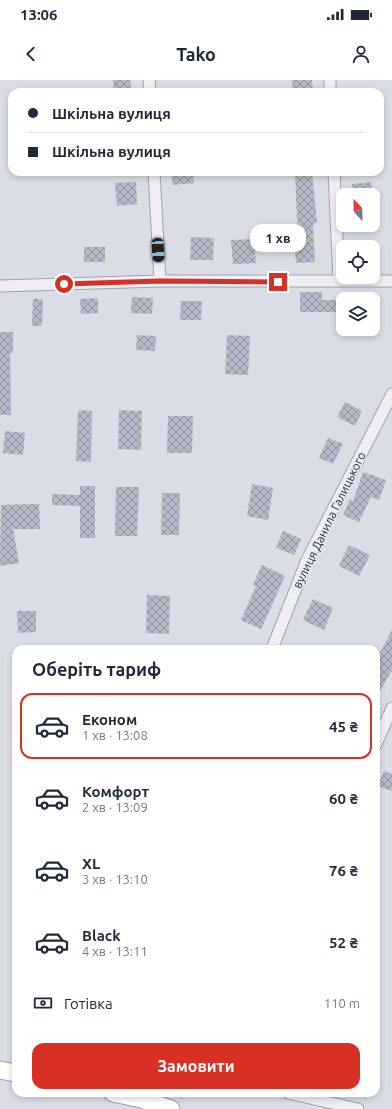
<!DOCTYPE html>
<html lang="uk">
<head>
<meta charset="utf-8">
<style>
  :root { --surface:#fff; --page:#f6f6f7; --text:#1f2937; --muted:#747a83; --line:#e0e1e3; --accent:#d93025 }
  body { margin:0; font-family:Ubuntu,sans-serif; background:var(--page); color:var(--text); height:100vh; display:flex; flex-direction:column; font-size:15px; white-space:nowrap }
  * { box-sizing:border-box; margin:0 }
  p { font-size:13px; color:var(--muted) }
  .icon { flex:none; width:22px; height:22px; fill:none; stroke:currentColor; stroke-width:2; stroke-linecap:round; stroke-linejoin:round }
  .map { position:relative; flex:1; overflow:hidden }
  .drawer { position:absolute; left:12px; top:565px; width:368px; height:452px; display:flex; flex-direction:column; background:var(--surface); border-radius:12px; box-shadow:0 2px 6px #0003 }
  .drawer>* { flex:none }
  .hud { position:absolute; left:8px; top:8px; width:376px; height:88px; border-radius:12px; box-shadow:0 2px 6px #0003; display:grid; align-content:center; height:88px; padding:0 20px; background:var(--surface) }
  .needle { width:26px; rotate:338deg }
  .controls { position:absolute; left:336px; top:108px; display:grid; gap:8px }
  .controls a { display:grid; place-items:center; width:44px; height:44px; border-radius:8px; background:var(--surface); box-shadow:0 2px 6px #0003; font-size:20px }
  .end { position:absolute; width:18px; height:18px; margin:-9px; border:5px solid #d93025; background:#fff; box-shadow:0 0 0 2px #fff }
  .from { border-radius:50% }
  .bubble { position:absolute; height:28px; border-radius:12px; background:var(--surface); box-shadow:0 2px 6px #0003; font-size:13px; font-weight:600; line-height:28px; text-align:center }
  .car { position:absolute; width:12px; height:24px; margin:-12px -6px; border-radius:5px; box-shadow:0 0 3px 1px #0007; background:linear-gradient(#222 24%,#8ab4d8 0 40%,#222 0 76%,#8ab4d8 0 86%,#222 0) }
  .hud b { display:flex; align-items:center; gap:14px; height:38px; font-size:15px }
  .hud b+b { border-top:1px solid var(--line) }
  .hud i { width:10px; height:10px; background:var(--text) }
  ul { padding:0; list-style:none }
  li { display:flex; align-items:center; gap:12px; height:66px; margin:0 8px 6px; padding:0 12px; border:2px solid transparent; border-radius:12px }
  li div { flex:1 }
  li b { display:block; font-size:15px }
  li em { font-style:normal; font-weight:600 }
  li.active { border-color:var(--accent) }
  li>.icon { width:36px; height:36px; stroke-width:1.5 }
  h2 { padding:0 20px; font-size:18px; line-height:48px }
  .pay { display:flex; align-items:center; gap:10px; height:44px; padding:0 20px; font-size:15px }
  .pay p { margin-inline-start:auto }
  .action { display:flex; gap:8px; margin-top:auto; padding:8px 20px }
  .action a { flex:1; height:46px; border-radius:12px; background:var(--accent); color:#fff; font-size:16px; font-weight:600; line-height:46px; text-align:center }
  .status { display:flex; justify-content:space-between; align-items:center; height:28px; padding:0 20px; background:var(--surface); direction:ltr }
  .status svg { height:11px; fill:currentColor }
  header { display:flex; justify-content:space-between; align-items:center; height:52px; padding:0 20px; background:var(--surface); font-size:18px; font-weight:600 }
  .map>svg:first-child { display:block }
</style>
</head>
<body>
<div class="status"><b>13:06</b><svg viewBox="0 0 49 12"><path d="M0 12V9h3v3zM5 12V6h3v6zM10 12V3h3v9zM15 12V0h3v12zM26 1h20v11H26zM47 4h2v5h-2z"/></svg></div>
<header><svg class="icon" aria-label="back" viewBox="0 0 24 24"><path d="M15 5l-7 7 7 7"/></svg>Tako<svg class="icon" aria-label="person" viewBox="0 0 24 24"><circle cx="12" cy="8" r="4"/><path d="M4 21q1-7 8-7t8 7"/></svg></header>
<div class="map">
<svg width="392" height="1029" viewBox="0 0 392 1029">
  <defs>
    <pattern id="building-cross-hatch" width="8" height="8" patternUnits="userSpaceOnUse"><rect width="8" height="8" fill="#b5b8c6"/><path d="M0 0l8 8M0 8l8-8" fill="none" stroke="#9396a2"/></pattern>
  </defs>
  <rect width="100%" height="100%" fill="#dbdde6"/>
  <g fill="url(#building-cross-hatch)">
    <path d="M113 0H130L132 12H114Z"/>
    <path d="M292 0H312L313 12H293Z"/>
    <path d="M171 92H193L194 103 173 105Z"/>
    <path d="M295 92H312L317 143H313L315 182 296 183 294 160 298 159Z"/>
    <path d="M136 102 137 124 117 126 115 103Z"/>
    <path d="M371 102 372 115H353L352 104Z"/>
    <path d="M191 157 214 158 213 180H190Z"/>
    <path d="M254 159 256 183 233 184 231 160Z"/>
    <rect x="84" y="167" width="21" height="15"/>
    <path d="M300 212H322V220H343V232H300Z"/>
    <path d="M132 217 153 218 152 234 131 233Z"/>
    <path d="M98 218V233L81 234 80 219Z"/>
    <path d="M33 219H43L42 246H32Z"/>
    <path d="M181 221H202L201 240H180Z"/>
    <path d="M0 252H13V273H10L11 335H0Z"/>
    <path d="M137 255 156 256 155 271 136 270Z"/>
    <path d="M227 255 250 256 248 295 225 294Z"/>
    <path d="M345 322 362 331 355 346 337 337Z"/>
    <path d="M78 330 92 331 91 382 76 381Z"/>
    <path d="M119 330 142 331 141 370 118 369Z"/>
    <path d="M168 336H193L192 373H167Z"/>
    <path d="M5 351 25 353 23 375 3 373Z"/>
    <path d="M328 358 343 364 333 384 319 378Z"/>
    <path d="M363 392 386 400 379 420 371 417 359 442 343 435 350 419 353 421Z"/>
    <path d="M252 404 273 408 268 440 247 436Z"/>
    <path d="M80 406H95V458H80V426L52 425V414L80 415Z"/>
    <path d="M116 407H139L137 456H115Z"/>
    <path d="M162 413H180L179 455H161Z"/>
    <path d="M39 424 40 449H13L19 483 0 486 1 425Z"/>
    <path d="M283 451 301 459 294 475 276 468Z"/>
    <path d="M349 465 370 475 359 496 339 486Z"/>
    <path d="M262 485 285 496 261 549 241 540 256 506 253 505Z"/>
    <path d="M147 515 170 516 169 554 146 553Z"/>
    <path d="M313 519 333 528 324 550 303 540Z"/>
    <path d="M17 531H36V552L18 553Z"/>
    <path d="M392 550V590L376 618V580Z"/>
    <path d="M384 691 392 694V711L378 706Z"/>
  </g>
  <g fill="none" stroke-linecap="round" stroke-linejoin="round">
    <defs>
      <g id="street">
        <path d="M149 0 150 12"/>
        <path d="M330 0V12"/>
        <path d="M154 92 160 201"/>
        <path d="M334 92 339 201"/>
        <path d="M0 206 160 201H392"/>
        <path d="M272 569 307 480 392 314"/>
        <path d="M376 664 392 628"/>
        <path d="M288 1013 358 1029"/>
      </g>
      <g id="primary">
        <path d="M0 990 16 993"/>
        <path d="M113 1013 141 1019 171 1029"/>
      </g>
    </defs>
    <use href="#street" stroke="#a0a3b0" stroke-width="13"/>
    <use href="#primary" stroke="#999fb3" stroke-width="19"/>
    <use href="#street" stroke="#edeff5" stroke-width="11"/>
    <use href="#primary" stroke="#fff" stroke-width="17"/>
  </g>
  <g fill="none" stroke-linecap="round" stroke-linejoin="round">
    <path stroke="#d93025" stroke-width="5" d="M64 204 160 201 278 202"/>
  </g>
  <g text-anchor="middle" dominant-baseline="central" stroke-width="3" stroke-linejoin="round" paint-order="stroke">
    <g font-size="12" fill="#24293d" stroke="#eaecf4">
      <text transform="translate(329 440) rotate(-64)">вулиця Данила Галицького</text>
    </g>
  </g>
</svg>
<div class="controls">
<a><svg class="needle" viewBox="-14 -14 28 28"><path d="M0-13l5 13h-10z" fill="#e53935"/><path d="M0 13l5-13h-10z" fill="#747a83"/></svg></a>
<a><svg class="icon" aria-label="locate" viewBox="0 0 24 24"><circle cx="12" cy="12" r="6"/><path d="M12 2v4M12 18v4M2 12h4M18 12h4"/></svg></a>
<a><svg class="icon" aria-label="layers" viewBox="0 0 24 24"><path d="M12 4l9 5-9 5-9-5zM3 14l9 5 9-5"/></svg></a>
</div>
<i class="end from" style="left:64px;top:204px"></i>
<i class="end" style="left:278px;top:202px"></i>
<div class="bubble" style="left:250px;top:144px;width:56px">1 хв</div>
<i class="car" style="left:158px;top:170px;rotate:177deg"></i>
<div class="hud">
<b><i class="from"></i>Шкільна вулиця</b>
<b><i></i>Шкільна вулиця</b>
</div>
<section class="drawer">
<h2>Оберіть тариф</h2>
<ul>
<li class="active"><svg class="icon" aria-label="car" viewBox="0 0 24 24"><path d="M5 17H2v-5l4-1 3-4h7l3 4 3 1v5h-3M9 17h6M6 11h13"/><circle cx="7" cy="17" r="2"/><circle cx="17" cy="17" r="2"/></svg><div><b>Економ</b><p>1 хв · 13:08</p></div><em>45 ₴</em></li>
<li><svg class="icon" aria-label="car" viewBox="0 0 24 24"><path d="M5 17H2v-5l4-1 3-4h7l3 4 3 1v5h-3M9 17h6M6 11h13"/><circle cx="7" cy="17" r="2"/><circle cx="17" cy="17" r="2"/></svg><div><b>Комфорт</b><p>2 хв · 13:09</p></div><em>60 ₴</em></li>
<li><svg class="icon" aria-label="car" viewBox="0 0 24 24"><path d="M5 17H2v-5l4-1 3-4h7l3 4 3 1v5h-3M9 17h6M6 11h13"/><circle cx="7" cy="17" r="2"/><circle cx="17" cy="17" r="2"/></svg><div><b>XL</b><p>3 хв · 13:10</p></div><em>76 ₴</em></li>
<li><svg class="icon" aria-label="car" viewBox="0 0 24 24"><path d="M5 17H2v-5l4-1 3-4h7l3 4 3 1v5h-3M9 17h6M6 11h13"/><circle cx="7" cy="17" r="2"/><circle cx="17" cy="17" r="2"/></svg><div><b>Black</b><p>4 хв · 13:11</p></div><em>52 ₴</em></li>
</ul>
<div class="pay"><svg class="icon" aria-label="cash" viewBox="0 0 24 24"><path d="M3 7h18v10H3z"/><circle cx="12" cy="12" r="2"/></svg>Готівка<p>110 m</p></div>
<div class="action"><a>Замовити</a></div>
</section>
</div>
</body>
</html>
